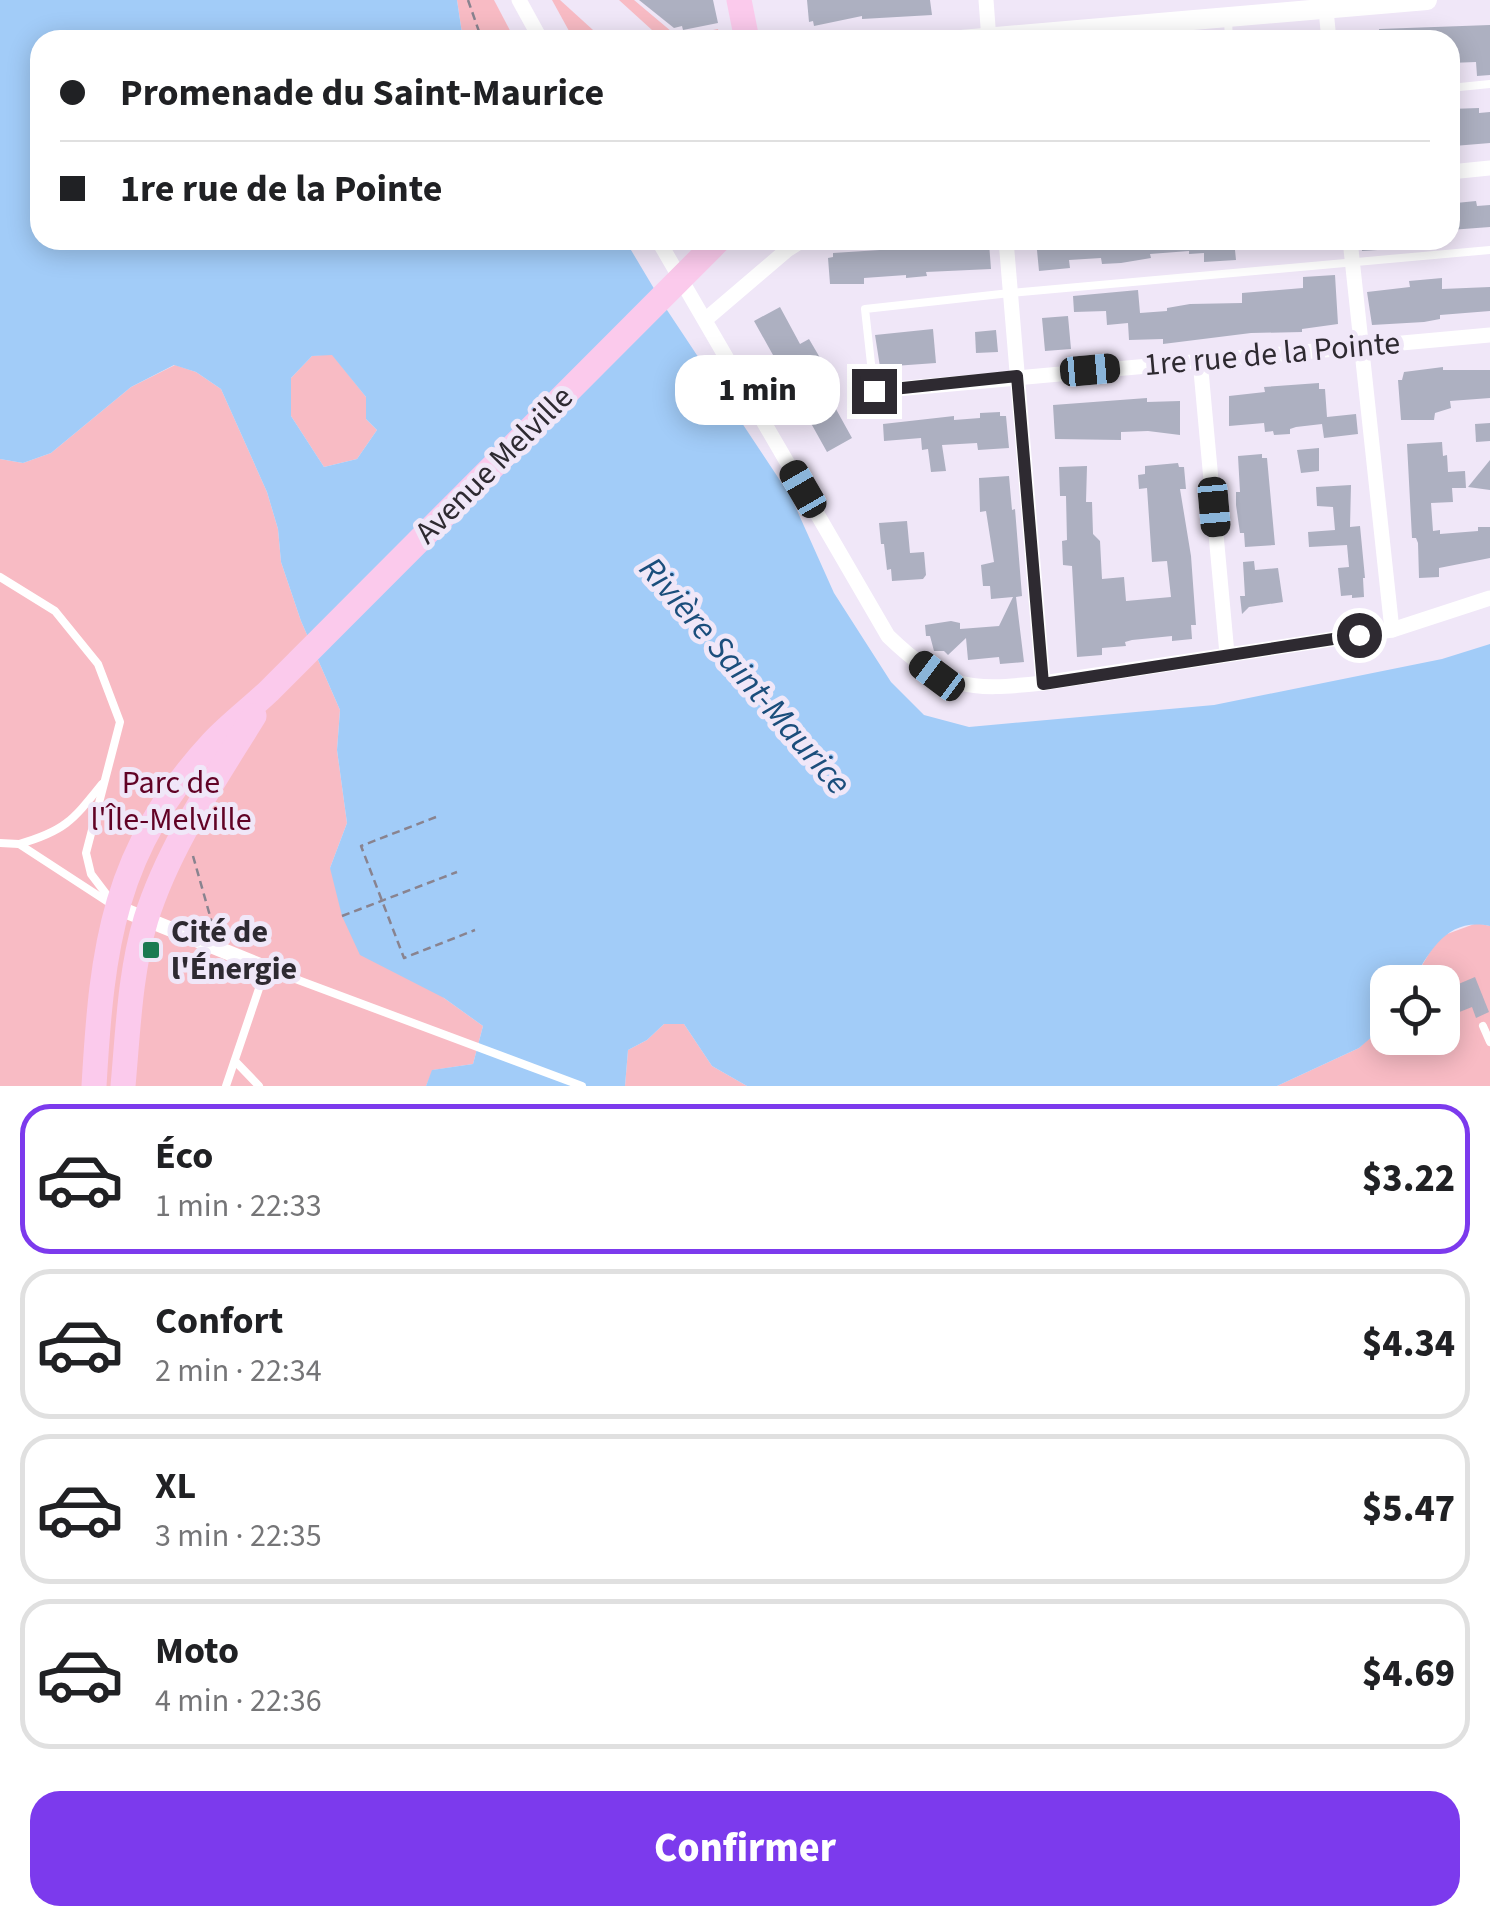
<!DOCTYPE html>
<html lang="fr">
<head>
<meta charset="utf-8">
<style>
  :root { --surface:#fff; --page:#f6f6f6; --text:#202124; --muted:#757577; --line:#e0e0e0; --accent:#7c3aed }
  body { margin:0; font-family:"Source Sans 3",sans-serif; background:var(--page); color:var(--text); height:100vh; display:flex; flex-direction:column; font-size:38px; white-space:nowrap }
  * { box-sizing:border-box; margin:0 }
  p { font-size:32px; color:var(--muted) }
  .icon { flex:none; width:55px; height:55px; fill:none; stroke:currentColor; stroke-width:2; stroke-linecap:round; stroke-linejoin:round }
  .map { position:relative; height:1086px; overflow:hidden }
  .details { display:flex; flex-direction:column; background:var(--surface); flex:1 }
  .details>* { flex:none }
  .top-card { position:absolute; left:30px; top:30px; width:1430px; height:220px; border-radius:30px; box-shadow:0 5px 25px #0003; display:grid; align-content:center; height:220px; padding:0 30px; background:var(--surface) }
  .buttons { position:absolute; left:1370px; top:965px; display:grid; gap:20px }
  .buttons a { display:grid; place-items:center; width:90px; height:90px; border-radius:20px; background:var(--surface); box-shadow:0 5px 25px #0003; font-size:50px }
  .end { position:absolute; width:45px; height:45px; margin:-22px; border:12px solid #2e2a31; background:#fff; box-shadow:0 0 0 5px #fff }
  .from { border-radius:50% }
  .bubble { position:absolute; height:70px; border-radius:30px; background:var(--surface); box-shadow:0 5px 25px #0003; font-size:32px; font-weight:800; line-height:70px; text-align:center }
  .car { position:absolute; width:30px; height:60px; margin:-30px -15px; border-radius:12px; box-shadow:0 0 8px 2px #0007; background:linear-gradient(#222 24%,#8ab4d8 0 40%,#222 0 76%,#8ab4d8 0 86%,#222 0) }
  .top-card b { display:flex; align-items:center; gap:35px; height:95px; font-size:38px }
  .top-card b+b { border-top:2px solid var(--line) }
  .top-card i { width:25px; height:25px; background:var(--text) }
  ul { padding:18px 0 0; list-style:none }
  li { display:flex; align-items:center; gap:30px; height:150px; margin:0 20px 15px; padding:0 10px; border:5px solid var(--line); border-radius:30px }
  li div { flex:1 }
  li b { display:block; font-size:38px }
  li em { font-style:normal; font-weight:800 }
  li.on { border-color:var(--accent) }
  li>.icon { width:90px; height:90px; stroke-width:1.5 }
  .action { display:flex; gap:20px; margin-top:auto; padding:20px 30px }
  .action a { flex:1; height:115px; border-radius:30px; background:var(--accent); color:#fff; font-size:40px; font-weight:800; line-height:115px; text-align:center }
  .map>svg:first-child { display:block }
</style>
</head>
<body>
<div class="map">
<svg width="1490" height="1086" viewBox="0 0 1490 1086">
  <rect width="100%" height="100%" fill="#f0e7f8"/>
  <g fill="#f8bbc4">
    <path d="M457 0H494L515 40H463Z"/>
    <path d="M552 0H560L604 40H574Z"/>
    <path d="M619 0H634L678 37 718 29 720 40H663Z"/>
    <path d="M332 354 366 397V419L377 430 357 459 324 467 291 416V378L312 356Z"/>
    <path d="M175 365 196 372 221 389 267 492 278 529 281 562 301 621 340 710 337 750 347 823 330 868 444 998 483 1026 473 1064 433 1070 426 1086H0V459L23 463 51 453 131 387Z"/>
    <path d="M1477 923 1490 926V1086H1277L1359 1048 1387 1021 1388 1038H1442V982H1412L1439 937Z"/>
    <path d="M664 1024H684L712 1066 747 1086H625L628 1050 647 1040Z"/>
  </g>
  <path fill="#a2ccf8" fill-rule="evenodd" d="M0 0H457L463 40H40V240H625L665 307 791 497 834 593 891 682 924 715 969 727 1214 705 1442 659 1490 644V926C1447 917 1430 951 1412 982H1388L1387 1021 1381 1029 1359 1048 1277 1086H747L712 1066 684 1024H664L647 1040 628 1050 625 1086H426L432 1070 473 1064 483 1026 444 998 360 955 342 916 330 868 347 823 337 750 340 710 301 621 281 562 278 529 267 492 221 389 196 372 174 365 131 387 51 453 23 463 0 459ZM332 355 366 397V419L377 430 357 459 324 467 291 416V378L312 356Z"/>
  <g fill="#adb0c1">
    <path d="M639 0H713L718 23 683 30 682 26 674 28Z"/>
    <path d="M807 0H930L932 15 862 19V16L814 26 813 21 809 22Z"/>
    <path d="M1490 25V75L1477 76 1476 62 1450 63V40H1380L1379 29Z"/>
    <path d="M1479 108V113L1490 112V143L1454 146 1450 109Z"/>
    <path d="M1476 201 1477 206 1490 205V227L1450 230V209L1456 207V203Z"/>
    <path d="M944 240H951V243L985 241 989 243 991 269 926 272 927 276 906 278V275L864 278V284H830L828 258 833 257V253L911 248V245Z"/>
    <path d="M1036 240H1234L1236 260 1204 262V253L1189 254V251L1150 254 1151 258 1121 263 1102 264 1101 258 1069 260 1070 268 1039 271Z"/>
    <path d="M1361 240H1393V249L1362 251Z"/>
    <path d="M1335 275 1338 324 1302 329V332L1251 333 1163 344V339L1129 340 1128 323 1107 325 1106 311 1074 312 1073 296 1138 290 1140 313 1167 311V308L1190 304 1242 303V293L1303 288V277Z"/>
    <path d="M1442 278V289L1490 287V311L1440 315V319L1424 322 1372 325 1367 292 1410 287 1409 281Z"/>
    <path d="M780 307 800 344 809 339 826 368 816 373 852 438 827 452 754 321Z"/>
    <path d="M1068 316 1071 349 1045 351 1042 318Z"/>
    <path d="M933 329 936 363 880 367 875 335Z"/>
    <path d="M996 330 998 352 976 353 975 332Z"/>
    <path d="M1443 367V370H1490V398L1450 401 1451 408 1435 413 1434 420H1401L1398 380H1402L1404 372Z"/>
    <path d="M1319 383V389H1325L1327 417 1356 414 1358 434 1324 438 1322 424 1296 427 1290 429V434L1274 435 1273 431 1265 432 1264 423 1229 426V396L1265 392 1264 387Z"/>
    <path d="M1147 398V402L1180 401V435L1148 431 1121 432V440L1055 439 1053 405Z"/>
    <path d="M1000 412V416H1006L1009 448 978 450 977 443 942 445 946 471 931 472 928 449 922 450 921 438 884 441 883 424 954 416V420L980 418V413Z"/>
    <path d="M1490 423V441L1476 442 1475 424Z"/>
    <path d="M1442 442 1443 456 1447 455 1448 472 1465 471 1466 488H1452L1453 502 1431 503 1433 531 1440 530V534L1478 531V527H1490V558L1439 568V577L1419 578 1418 543 1416 538H1412L1407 444Z"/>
    <path d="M1319 448V471L1301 473 1297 450Z"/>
    <path d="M1262 454V458H1267L1275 545 1245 547 1244 533H1240L1236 505V492H1240L1238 456Z"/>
    <path d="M1490 460V490L1468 487Z"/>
    <path d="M1178 463 1179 467H1184L1186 489H1180L1191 556 1196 625H1191L1192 639 1172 641V636L1132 640 1125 642 1126 646 1102 648V655L1077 657 1072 566 1063 565 1062 541 1067 540 1066 496H1060L1059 467 1087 466 1086 502H1092L1093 534 1100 541 1102 579 1124 577 1126 601 1171 597 1167 561 1152 562 1147 488 1139 489 1138 475 1145 474V466Z"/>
    <path d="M1009 476 1012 510 1015 509 1022 596 1016 597 1024 662 1000 664 999 657 968 660 966 638 948 655 944 651H934L930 636H926L925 625 951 621 960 623V629L999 626 1013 597 991 599 990 586H983L981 565 994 562 986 511 980 512 979 478Z"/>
    <path d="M1351 485 1350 527 1360 526 1365 578H1363L1364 597 1352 598V595L1341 596 1338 568 1349 567 1347 545 1309 547 1308 532 1335 530 1333 507 1317 506 1316 487Z"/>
    <path d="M907 521 910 553 924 552 926 575 923 579 892 581 891 569 887 570 884 544H881L879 523Z"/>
    <path d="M1254 561 1255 570 1278 568 1283 602 1249 607 1242 614 1240 596H1245L1243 562Z"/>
    <path d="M1475 977 1489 1012 1476 1018 1472 1007 1442 1019V991Z"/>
  </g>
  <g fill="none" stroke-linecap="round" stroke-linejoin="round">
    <g stroke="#89838f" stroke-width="2.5" stroke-dasharray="8 5" stroke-linecap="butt">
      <path d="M468 0 482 40"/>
      <path d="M436 817 361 846 404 958 475 930"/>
      <path d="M193 856 214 930"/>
      <path d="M342 916 457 872"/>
    </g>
    <g stroke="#fff" stroke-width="8">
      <path d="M1228 20 1229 40"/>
      <path d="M1450 88 1490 84"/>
      <path d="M874 391 865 309 1010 293 1490 250"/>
      <path d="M0 577 55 611 98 664 120 722 86 853 91 874 113 903"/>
      <path d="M0 843 19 844 108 902"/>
      <path d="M19 844C65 831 73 820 102 784"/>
      <path d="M1483 1026 1490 1042"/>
      <path d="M235 1061 259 1086"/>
      <path d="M226 1086 266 968 582 1086"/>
    </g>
    <g stroke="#fff" stroke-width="15">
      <path d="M519 0 541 40"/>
      <path d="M986 0 989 40"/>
      <path d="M1325 0 1329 40"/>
      <path d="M1450 172 1490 168"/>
      <path d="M658 240 888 636C944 690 969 691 1043 683L1392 630 1490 598"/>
      <path d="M1006 240 1043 683"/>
      <path d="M1350 240 1392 630"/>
      <path d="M705 320 787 250 803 240"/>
      <path d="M1200 360 1227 654"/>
      <path d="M874 391 1490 335"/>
      <path d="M116 907 266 968"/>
    </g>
    <path stroke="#fff" stroke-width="20" d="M961 40 1427 0"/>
    <g stroke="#fbcaec" stroke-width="25">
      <path d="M739 0 747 40"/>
      <path d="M94 1086C102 946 113 850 213 742 230 724 251 708 269 691L719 240"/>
      <path d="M123 1086C128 1031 130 972 146 919 169 846 214 781 254 716"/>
    </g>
  </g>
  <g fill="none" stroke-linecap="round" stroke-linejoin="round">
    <path stroke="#2e2a31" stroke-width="12" d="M874 391 1017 376 1043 684 1359 635"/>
  </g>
  <rect fill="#1a7a51" stroke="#f0e7f8" stroke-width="4" x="141" y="940" width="20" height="20" rx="5"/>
  <g text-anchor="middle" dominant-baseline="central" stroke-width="10" stroke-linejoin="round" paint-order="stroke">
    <g font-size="32" fill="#2e2a31" stroke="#f0e7f8">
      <text transform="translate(1272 354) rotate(-5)">1re rue de la Pointe</text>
      <text transform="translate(494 465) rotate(-45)">Avenue Melville</text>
    </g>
    <g font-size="32" fill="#610225" stroke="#f0e7f8">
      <text x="171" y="783">Parc de<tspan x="171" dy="37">l'Île-Melville</tspan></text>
    </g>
    <g font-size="32" font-weight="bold" fill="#2e2a31" stroke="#f0e7f8" text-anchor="start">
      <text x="171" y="932">Cité de<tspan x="171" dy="37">l'Énergie</tspan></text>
    </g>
    <g font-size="35" font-style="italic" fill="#1b4e7c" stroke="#f0e7f8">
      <text transform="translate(745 676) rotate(49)">Rivière Saint-Maurice</text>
    </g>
  </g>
</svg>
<div class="buttons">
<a><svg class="icon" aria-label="locate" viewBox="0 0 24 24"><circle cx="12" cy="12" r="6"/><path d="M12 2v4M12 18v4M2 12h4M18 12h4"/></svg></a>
</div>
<i class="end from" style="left:1359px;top:635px"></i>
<i class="end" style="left:874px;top:391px"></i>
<div class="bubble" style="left:675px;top:355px;width:165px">1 min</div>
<i class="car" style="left:1090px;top:370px;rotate:85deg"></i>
<i class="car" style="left:803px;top:489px;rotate:330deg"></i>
<i class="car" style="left:1214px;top:507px;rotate:175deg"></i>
<i class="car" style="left:937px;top:676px;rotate:307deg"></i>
<div class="top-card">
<b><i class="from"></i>Promenade du Saint-Maurice</b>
<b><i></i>1re rue de la Pointe</b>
</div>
</div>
<section class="details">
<ul>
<li class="on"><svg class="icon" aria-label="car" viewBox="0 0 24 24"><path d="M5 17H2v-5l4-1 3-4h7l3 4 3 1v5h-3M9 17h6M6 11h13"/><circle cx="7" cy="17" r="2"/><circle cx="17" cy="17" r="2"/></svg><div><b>Éco</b><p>1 min · 22:33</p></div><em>$3.22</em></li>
<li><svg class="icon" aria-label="car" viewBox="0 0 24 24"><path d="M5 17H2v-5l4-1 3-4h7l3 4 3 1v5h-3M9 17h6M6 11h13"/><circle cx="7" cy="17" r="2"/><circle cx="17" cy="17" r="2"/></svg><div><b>Confort</b><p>2 min · 22:34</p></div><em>$4.34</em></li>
<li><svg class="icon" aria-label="car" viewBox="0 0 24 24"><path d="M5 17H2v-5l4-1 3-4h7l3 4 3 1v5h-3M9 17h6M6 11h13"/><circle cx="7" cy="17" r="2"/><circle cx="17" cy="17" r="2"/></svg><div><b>XL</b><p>3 min · 22:35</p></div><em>$5.47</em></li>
<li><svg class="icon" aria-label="car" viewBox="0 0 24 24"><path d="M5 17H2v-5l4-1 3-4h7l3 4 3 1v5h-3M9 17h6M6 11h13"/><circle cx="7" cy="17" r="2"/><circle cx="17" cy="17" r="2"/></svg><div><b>Moto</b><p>4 min · 22:36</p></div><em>$4.69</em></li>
</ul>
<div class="action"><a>Confirmer</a></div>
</section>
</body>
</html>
